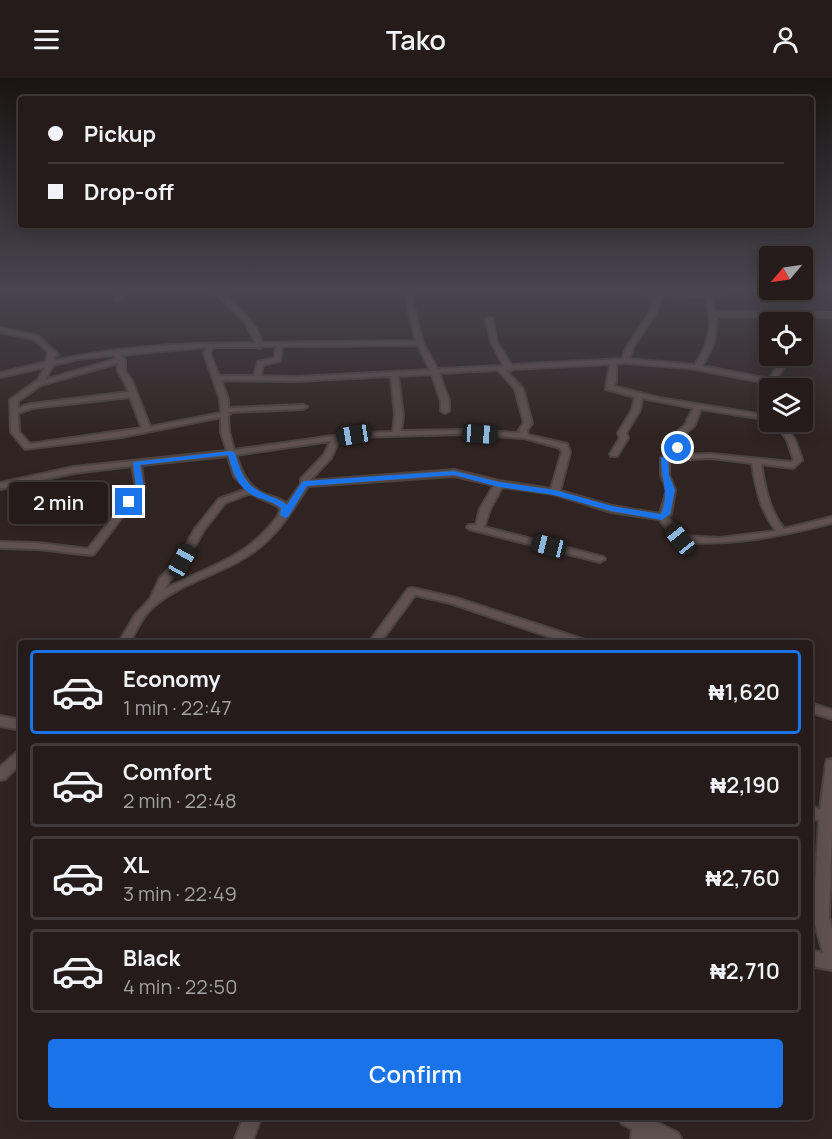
<!DOCTYPE html>
<html lang="en">
<head>
<meta charset="utf-8">
<style>
  :root { --surface:#241b1a; --page:#2c2423; --text:#f1f3f6; --muted:#a3a1a2; --line:#413939; --accent:#1a73e8 }
  body { margin:0; font-family:Manrope,sans-serif; background:var(--page); color:var(--text); height:100vh; display:flex; flex-direction:column; font-size:22px; white-space:nowrap }
  * { box-sizing:border-box; margin:0 }
  p { font-size:20px; color:var(--muted) }
  .icon { flex:none; width:33px; height:33px; fill:none; stroke:currentColor; stroke-width:2; stroke-linecap:round; stroke-linejoin:round }
  .map { position:relative; flex:1; overflow:hidden }
  .details { position:absolute; left:18px; top:562px; width:795px; height:480px; display:flex; flex-direction:column; background:var(--surface); border-radius:6px; box-shadow:0 3px 15px #0003,0 0 0 2px var(--line) }
  .details>* { flex:none }
  .guide { position:absolute; left:18px; top:18px; width:796px; height:132px; border-radius:6px; box-shadow:0 3px 15px #0003,0 0 0 2px var(--line); display:grid; align-content:center; height:132px; padding:0 30px; background:var(--surface) }
  .needle { width:39px; rotate:241deg }
  .controls { position:absolute; left:759px; top:168px; display:grid; gap:12px }
  .controls a { display:grid; place-items:center; width:54px; height:54px; border-radius:6px; background:var(--surface); box-shadow:0 3px 15px #0003,0 0 0 2px var(--line); font-size:30px }
  .end { position:absolute; width:27px; height:27px; margin:-14px; border:8px solid #1a73e8; background:#fff; box-shadow:0 0 0 3px #fff }
  .from { border-radius:50% }
  .bubble { position:absolute; height:42px; border-radius:6px; background:var(--surface); box-shadow:0 3px 15px #0003,0 0 0 2px var(--line); font-size:20px; font-weight:600; line-height:42px; text-align:center }
  .car { position:absolute; width:18px; height:36px; margin:-18px -9px; border-radius:8px; box-shadow:0 0 4px 2px #0007; background:linear-gradient(#222 24%,#8ab4d8 0 40%,#222 0 76%,#8ab4d8 0 86%,#222 0) }
  .guide b { display:flex; align-items:center; gap:21px; height:57px; font-size:22px }
  .guide b+b { border-top:2px solid var(--line) }
  .guide i { width:15px; height:15px; background:var(--text) }
  ul { padding:10px 0 0; list-style:none }
  li { display:flex; align-items:center; gap:18px; height:84px; margin:0 12px 9px; padding:0 18px; border:3px solid var(--line); border-radius:6px }
  li div { flex:1 }
  li b { display:block; font-size:22px }
  li em { font-style:normal; font-weight:600 }
  li.selected { border-color:var(--accent) }
  li>.icon { width:54px; height:54px; stroke-width:1.5 }
  .cta { display:flex; gap:12px; margin-top:auto; padding:12px 30px }
  .cta a { flex:1; height:69px; border-radius:6px; background:var(--accent); color:#fff; font-size:24px; font-weight:600; line-height:69px; text-align:center }
  header { display:flex; justify-content:space-between; align-items:center; height:78px; padding:0 30px; background:var(--surface); font-size:27px; font-weight:600 }
  .map>svg:first-child { display:block }
</style>
</head>
<body>
<header><svg class="icon" aria-label="menu" viewBox="0 0 24 24"><path d="M4 6h16M4 12h16M4 18h16"/></svg>Tako<svg class="icon" aria-label="person" viewBox="0 0 24 24"><circle cx="12" cy="8" r="4"/><path d="M4 21q1-7 8-7t8 7"/></svg></header>
<div class="map">
<svg width="832" height="1061" viewBox="0 0 832 1061">
  <rect width="100%" height="100%" fill="#302422"/>
  <g fill="none" stroke-linecap="round" stroke-linejoin="round">
    <defs>
      <g id="minor">
        <path d="M123 211H130L119 221H115V219Z"/>
        <path d="M211 211H218C235 227 255 241 262 265L416 263 405 218 411 211H417L411 218 423 265 437 291 504 288 491 264 486 241 489 239 492 241 497 264 511 287 622 281 627 269 651 233 655 215 621 211 708 215 729 211H741L711 218 715 234 832 235V239L716 238C718 258 712 272 702 288L769 301 785 278H791L775 303V310L769 312 768 305 688 290 625 285 616 286V304L613 308 659 320 770 338V342L701 331 694 348 681 359 675 377 711 376 791 384 794 382 787 362 775 344H783L795 362 802 382 793 390 761 386C765 410 769 432 784 451L832 439V445C781 458 733 468 680 464L677 463 659 441 611 434 554 416 502 409 490 431 484 449 603 479 605 481 600 484 469 451 467 449 469 447H476L480 431 494 407 454 398 308 408C292 433 277 458 252 475 220 498 176 504 148 534 140 543 135 555 129 566H118L135 537 150 521 160 500 178 482 195 451 219 421 247 411 234 398 228 378 141 387 144 410 94 476 91 477 38 471 0 470V464L38 465 88 471 136 410 132 388 74 395 0 411V405L74 389 227 373 221 354V339L122 359 25 371 11 354 10 322 38 302 45 289 0 299V295L46 284 48 274 34 261 0 254V250L38 258 58 277 54 279V283C119 268 189 265 256 265L246 245ZM661 216 706 219C713 247 711 262 695 287L629 281 633 269 657 233ZM418 267 430 292 296 299 261 298 263 287 280 283 282 268ZM263 268H276L275 280 258 284 254 298H219L210 275 213 269H257L260 270ZM207 269 204 275 220 321 221 335 150 349 132 303 125 293V282L120 277ZM113 277 117 281 45 302 53 287 78 281ZM118 285V293L124 303 129 314 31 326 18 330V323L41 307ZM610 286 606 311 635 319 632 332 618 355 620 360 610 376 611 378H617L628 360 626 355 640 332 642 320 694 330 687 342V345L673 358 666 377 661 380V397L667 412 660 436 612 428 560 413 570 374 567 366 528 357 527 352 532 345 523 311 505 292 510 293 513 291ZM498 292 515 311 524 345 519 352 520 355 462 352 401 353 403 337 398 298 432 296 441 323V333L445 335 449 333V323L439 295ZM391 298 395 337 393 354 354 355 234 372 229 354 228 338 230 336 228 334 303 331 307 329 303 327 228 330V321L221 302 296 303ZM130 319 142 350 30 366 19 354 18 335 32 330ZM462 356 524 360 560 370 562 374 551 411 499 403 454 392 309 403 331 380 339 362 354 359ZM331 363 324 377 301 401V406L287 426C277 418 269 419 260 414 245 405 241 392 236 377ZM711 380 752 385C756 410 760 432 776 453L719 460 683 458 667 439 671 436 675 412 669 397V382ZM251 415C260 422 271 423 280 430 280 438 274 443 269 449 241 482 201 492 165 511L169 503 185 485 204 452 225 425Z"/>
        <path d="M412 510 456 520 588 563 589 566H571L450 525 415 517 379 566H368L408 511Z"/>
        <path d="M810 625 832 632V641L810 634Z"/>
        <path d="M0 638 21 642V652L0 648Z"/>
        <path d="M21 672V685L5 701 0 702V689L17 674Z"/>
        <path d="M832 681V757L829 839 832 851V892L810 888V872L823 875 813 839 819 742 810 740V728L820 731 826 686 827 682Z"/>
        <path d="M243 1040H261L253 1061H235Z"/>
        <path d="M619 1040H652V1042L678 1055 681 1061H631L632 1051 622 1046Z"/>
      </g>
    </defs>
    <use href="#minor" stroke="#4c4341" stroke-width="4"/>
    <use href="#minor" fill="#5f514f" fill-rule="evenodd"/>
  </g>
  <linearGradient id="sky" x2="0" y2="1"><stop stop-color="#1a1413"/><stop offset="0.59" stop-color="#48454f"/><stop offset="1" stop-color="#48454f" stop-opacity="0"/></linearGradient>
  <rect width="832" height="360" fill="url(#sky)"/>
  <path fill="#1a73e8" d="M673 366H678L682 370 677 372 673 381 668 382 669 397 675 412 670 436 662 442 611 433 554 417 499 409 454 397 307 408 288 439 285 440 280 437 281 430C272 423 264 422 254 418 237 409 233 394 228 377L140 387 144 410 132 426 125 424 136 409 133 384 231 373 235 375C240 392 244 406 261 414 270 419 279 420 287 427L302 404 304 403 454 393 499 404 555 412 612 428 661 436C670 416 661 402 661 380L667 377Z"/>
</svg>
<div class="controls">
<a><svg class="needle" viewBox="-14 -14 28 28"><path d="M0-13l5 13h-10z" fill="#e53935"/><path d="M0 13l5-13h-10z" fill="#a3a1a2"/></svg></a>
<a><svg class="icon" aria-label="locate" viewBox="0 0 24 24"><circle cx="12" cy="12" r="6"/><path d="M12 2v4M12 18v4M2 12h4M18 12h4"/></svg></a>
<a><svg class="icon" aria-label="layers" viewBox="0 0 24 24"><path d="M12 4l9 5-9 5-9-5zM3 14l9 5 9-5"/></svg></a>
</div>
<i class="end from" style="left:678px;top:370px"></i>
<i class="end" style="left:129px;top:424px"></i>
<div class="bubble" style="left:9px;top:404px;width:99px">2 min</div>
<i class="car" style="left:480px;top:356px;rotate:94deg"></i>
<i class="car" style="left:354px;top:357px;rotate:261deg"></i>
<i class="car" style="left:680px;top:461px;rotate:321deg"></i>
<i class="car" style="left:549px;top:468px;rotate:284deg"></i>
<i class="car" style="left:182px;top:483px;rotate:29deg"></i>
<div class="guide">
<b><i class="from"></i>Pickup</b>
<b><i></i>Drop-off</b>
</div>
<section class="details">
<ul>
<li class="selected"><svg class="icon" aria-label="car" viewBox="0 0 24 24"><path d="M5 17H2v-5l4-1 3-4h7l3 4 3 1v5h-3M9 17h6M6 11h13"/><circle cx="7" cy="17" r="2"/><circle cx="17" cy="17" r="2"/></svg><div><b>Economy</b><p>1 min · 22:47</p></div><em>₦1,620</em></li>
<li><svg class="icon" aria-label="car" viewBox="0 0 24 24"><path d="M5 17H2v-5l4-1 3-4h7l3 4 3 1v5h-3M9 17h6M6 11h13"/><circle cx="7" cy="17" r="2"/><circle cx="17" cy="17" r="2"/></svg><div><b>Comfort</b><p>2 min · 22:48</p></div><em>₦2,190</em></li>
<li><svg class="icon" aria-label="car" viewBox="0 0 24 24"><path d="M5 17H2v-5l4-1 3-4h7l3 4 3 1v5h-3M9 17h6M6 11h13"/><circle cx="7" cy="17" r="2"/><circle cx="17" cy="17" r="2"/></svg><div><b>XL</b><p>3 min · 22:49</p></div><em>₦2,760</em></li>
<li><svg class="icon" aria-label="car" viewBox="0 0 24 24"><path d="M5 17H2v-5l4-1 3-4h7l3 4 3 1v5h-3M9 17h6M6 11h13"/><circle cx="7" cy="17" r="2"/><circle cx="17" cy="17" r="2"/></svg><div><b>Black</b><p>4 min · 22:50</p></div><em>₦2,710</em></li>
</ul>
<div class="cta"><a>Confirm</a></div>
</section>
</div>
</body>
</html>
